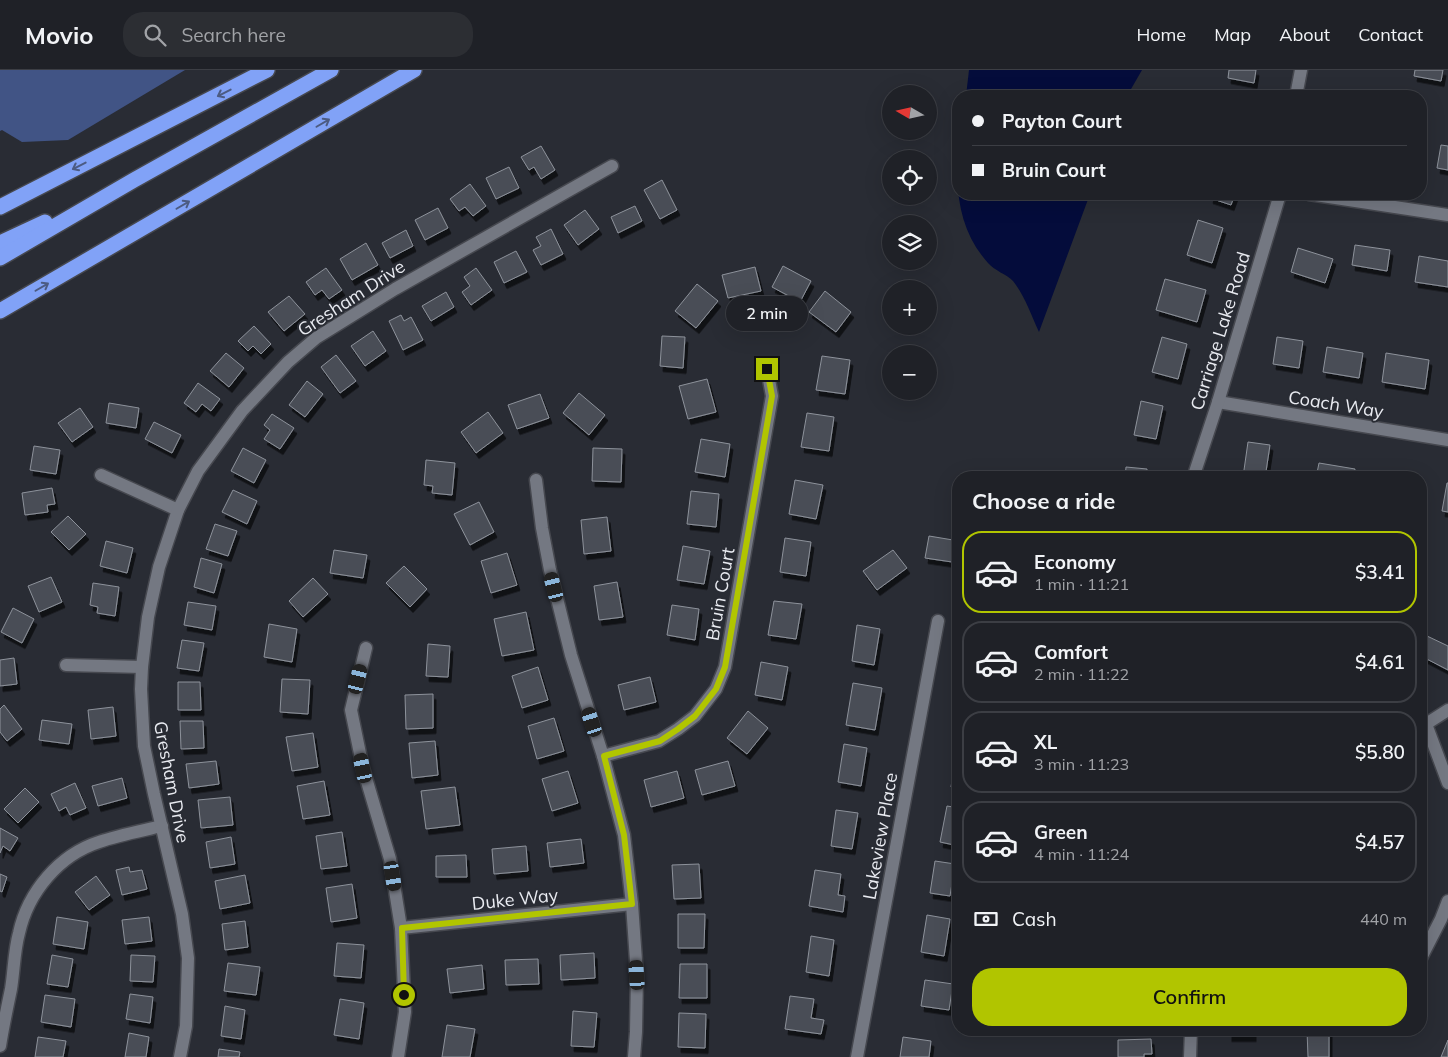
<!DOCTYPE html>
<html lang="en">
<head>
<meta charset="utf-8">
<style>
  :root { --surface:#1f2127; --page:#2c2e33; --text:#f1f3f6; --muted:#a1a3a7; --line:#3c3e44; --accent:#b1c500 }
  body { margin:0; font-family:Mulish,sans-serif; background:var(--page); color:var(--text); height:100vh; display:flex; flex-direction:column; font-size:19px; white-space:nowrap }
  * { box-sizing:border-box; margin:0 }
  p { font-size:16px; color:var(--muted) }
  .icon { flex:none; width:28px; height:28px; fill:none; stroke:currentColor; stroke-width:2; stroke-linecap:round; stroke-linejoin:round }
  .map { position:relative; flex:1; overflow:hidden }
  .panel { position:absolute; left:952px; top:401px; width:475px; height:565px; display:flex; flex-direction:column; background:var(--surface); border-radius:20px; box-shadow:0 5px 20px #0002,0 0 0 1px var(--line) }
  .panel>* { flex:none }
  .hud { position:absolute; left:952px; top:20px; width:475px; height:110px; border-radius:20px; box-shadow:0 5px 20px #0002,0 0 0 1px var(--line); display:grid; align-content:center; height:110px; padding:0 20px; background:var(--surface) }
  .needle { width:32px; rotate:279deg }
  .buttons { position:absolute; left:882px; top:15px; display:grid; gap:10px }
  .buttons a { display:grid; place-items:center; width:55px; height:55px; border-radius:50%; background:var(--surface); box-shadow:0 5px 20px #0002,0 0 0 1px var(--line); font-size:25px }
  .end { position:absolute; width:22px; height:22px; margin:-11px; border:6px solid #b1c500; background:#111; box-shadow:0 0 0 2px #111 }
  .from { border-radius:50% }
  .bubble { position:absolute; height:35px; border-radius:18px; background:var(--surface); box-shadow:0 5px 20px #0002,0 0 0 1px var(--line); font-size:16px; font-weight:600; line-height:35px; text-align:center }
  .car { position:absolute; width:15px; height:30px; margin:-15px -8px; border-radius:6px; box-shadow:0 0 4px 1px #0007; background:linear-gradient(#222 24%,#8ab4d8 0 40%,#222 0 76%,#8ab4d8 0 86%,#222 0) }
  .hud b { display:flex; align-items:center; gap:18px; height:48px; font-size:19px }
  .hud b+b { border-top:1px solid var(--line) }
  .hud i { width:12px; height:12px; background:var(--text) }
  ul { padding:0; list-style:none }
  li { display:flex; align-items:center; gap:15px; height:82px; margin:0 10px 8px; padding:0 10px; border:2px solid var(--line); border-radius:20px }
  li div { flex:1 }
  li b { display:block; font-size:19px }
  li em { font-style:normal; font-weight:600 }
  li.on { border-color:var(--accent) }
  li>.icon { width:45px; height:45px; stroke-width:1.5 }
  h2 { padding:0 20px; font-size:22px; line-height:60px }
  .pay { display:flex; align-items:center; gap:12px; height:55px; padding:0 20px; font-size:19px }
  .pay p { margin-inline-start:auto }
  .action { display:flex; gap:10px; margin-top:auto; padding:10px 20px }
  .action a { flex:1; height:58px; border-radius:20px; background:var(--accent); color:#111; font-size:20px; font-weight:600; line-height:58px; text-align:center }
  header { display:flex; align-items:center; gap:30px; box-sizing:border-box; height:70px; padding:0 25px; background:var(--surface); border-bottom:1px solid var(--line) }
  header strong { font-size:24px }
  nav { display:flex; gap:28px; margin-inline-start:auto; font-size:18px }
  .search { width:350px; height:45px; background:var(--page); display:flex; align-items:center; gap:12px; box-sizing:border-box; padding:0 18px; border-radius:20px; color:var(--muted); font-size:19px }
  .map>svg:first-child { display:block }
</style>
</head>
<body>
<header>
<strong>Movio</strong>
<div class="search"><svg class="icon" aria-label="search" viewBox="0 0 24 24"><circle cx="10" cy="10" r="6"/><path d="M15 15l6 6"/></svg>Search here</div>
<nav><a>Home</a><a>Map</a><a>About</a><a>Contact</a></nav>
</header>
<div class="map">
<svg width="1448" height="987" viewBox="0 0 1448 987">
  <defs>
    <filter id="shadow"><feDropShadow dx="3" dy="5.5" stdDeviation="0" flood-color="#0009"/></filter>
  </defs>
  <rect width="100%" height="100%" fill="#292c34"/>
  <path fill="#415485" d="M0 0H185L68 70 22 72 2 60 0 61Z"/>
  <g fill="#040c3b">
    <path d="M969 0H1142L1127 26H966Z"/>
    <path d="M959 86V124H1090L1039 262C1031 245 1025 226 1013 211 1006 204 995 201 988 193 962 164 954 125 959 86Z"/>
  </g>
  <g fill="#4a4e56" stroke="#8d929b" filter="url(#shadow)">
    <path d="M1229 0H1256L1254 13 1228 8Z"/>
    <path d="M1415 0H1443L1441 11 1414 6Z"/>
    <path d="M1441 75 1448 76V100L1437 98Z"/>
    <path d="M541 76 555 100 541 109 534 97 529 100 521 87Z"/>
    <path d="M509 97 519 118 496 129 486 108Z"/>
    <path d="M662 110 677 140 660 149 644 120Z"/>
    <path d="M470 114 486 136 473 146 465 137 459 141 450 129Z"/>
    <path d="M1211 124H1235L1231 135 1210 128Z"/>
    <path d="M635 136 642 151 618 163 611 147Z"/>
    <path d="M438 138 448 158 425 170 415 150Z"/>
    <path d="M585 140 599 159 578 175 564 155Z"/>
    <path d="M1198 150 1223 158 1212 193 1187 185Z"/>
    <path d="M551 159 563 184 541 195 533 180 541 176 536 167Z"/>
    <path d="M406 160 413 176 390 188 382 173Z"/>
    <path d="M366 173 378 195 352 210 340 189Z"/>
    <path d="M1355 175 1390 180 1387 201 1352 195Z"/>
    <path d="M1298 178 1333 189 1325 213 1291 202Z"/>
    <path d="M516 181 527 202 504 213 494 192Z"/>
    <path d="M1419 186 1448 191V217L1415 212Z"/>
    <path d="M783 196 811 211 800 232 772 217Z"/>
    <path d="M755 197 761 221 728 228 722 205Z"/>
    <path d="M326 198 342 220 329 229 322 220 315 225 306 212Z"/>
    <path d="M476 198 492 220 471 235 462 222 470 216 464 207Z"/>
    <path d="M1165 209 1206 220 1197 252 1156 240Z"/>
    <path d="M697 214 718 231 696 258 675 241Z"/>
    <path d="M825 221 851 242 836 262 809 242Z"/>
    <path d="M446 222 454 237 431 251 422 236Z"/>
    <path d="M289 226 305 244 284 261 268 242Z"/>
    <path d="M401 245 404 251 411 247 423 270 403 280 389 251Z"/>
    <path d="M254 256 271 274 261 284 253 276 248 281 238 271Z"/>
    <path d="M373 261 386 281 365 296 351 276Z"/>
    <path d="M662 266 685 267 683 298 660 296Z"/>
    <path d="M1162 267 1187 274 1178 309 1152 302Z"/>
    <path d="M1277 267 1303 271 1299 298 1273 294Z"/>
    <path d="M1327 277 1363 283 1359 308 1323 302Z"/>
    <path d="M226 283 244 298 229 317 210 301Z"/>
    <path d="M1386 283 1429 290 1425 319 1382 312Z"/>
    <path d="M336 285 356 311 340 323 321 297Z"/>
    <path d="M822 286 850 290 845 324 816 320Z"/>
    <path d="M707 309 716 342 688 349 679 316Z"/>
    <path d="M307 311 323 324 305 347 289 335Z"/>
    <path d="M198 313 220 329 211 341 202 334 196 342 184 333Z"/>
    <path d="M579 323 605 345 589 365 563 343Z"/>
    <path d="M540 324 549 348 517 359 508 335Z"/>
    <path d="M1141 331 1163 336 1156 369 1134 365Z"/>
    <path d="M109 333 139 338 136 358 106 353Z"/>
    <path d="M80 338 93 357 72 372 58 353Z"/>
    <path d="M488 342 503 363 476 383 461 362Z"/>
    <path d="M807 343 834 347 829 381 801 377Z"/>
    <path d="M272 344 294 358 280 379 264 369 270 360 264 355Z"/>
    <path d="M154 352 181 365 172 383 145 369Z"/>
    <path d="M701 369 730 374 725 407 695 402Z"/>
    <path d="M1248 372 1270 375 1265 408 1243 407Z"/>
    <path d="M34 376 60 380 56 404 30 400Z"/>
    <path d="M243 378 266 390 254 413 231 401Z"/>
    <path d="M593 378 622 379 621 412 592 411Z"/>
    <path d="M426 390 455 393 452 425 432 423 433 416 424 415Z"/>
    <path d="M1319 393 1355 399 1354 408H1316Z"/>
    <path d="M1126 397 1147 399V408H1125Z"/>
    <path d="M1380 401 1417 407V408H1379Z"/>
    <path d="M795 410 823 415 816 449 789 444Z"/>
    <path d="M1447 413H1448V442L1442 441Z"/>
    <path d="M52 418 55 434 47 435 48 442 25 445 22 423Z"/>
    <path d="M233 420 257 431 247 454 222 442Z"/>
    <path d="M691 421 719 424 716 457 687 454Z"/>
    <path d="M479 432 494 462 470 475 454 444Z"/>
    <path d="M68 446 86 464 69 480 51 462Z"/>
    <path d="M607 447 611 481 584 484 581 450Z"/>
    <path d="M215 454 237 461 228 486 206 479Z"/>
    <path d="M929 466 959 471V493L925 488Z"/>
    <path d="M785 468 811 472 806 506 780 502Z"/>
    <path d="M106 471 133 478 127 503 100 496Z"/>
    <path d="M683 476 710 481 704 514 677 510Z"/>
    <path d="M334 480 367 485 363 508 330 503Z"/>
    <path d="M893 480 907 498 877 520 863 501Z"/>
    <path d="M507 483 517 515 491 523 481 491Z"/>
    <path d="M201 488 222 494 214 523 194 517Z"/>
    <path d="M404 496 427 519 410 537 386 513Z"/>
    <path d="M51 507 62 532 39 542 28 516Z"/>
    <path d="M313 508 328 524 303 547 289 531Z"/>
    <path d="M617 512 623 547 599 550 594 516Z"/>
    <path d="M93 513 119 517 115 546 97 543 98 537 90 535Z"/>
    <path d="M774 531 802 534 796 569 768 565Z"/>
    <path d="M188 532 216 536 212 560 184 555Z"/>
    <path d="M672 535 699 539 695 570 667 565Z"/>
    <path d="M13 538 34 549 22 573 1 562Z"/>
    <path d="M526 542 534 580 502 586 494 549Z"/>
    <path d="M269 554 297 559 292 592 264 587Z"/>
    <path d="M857 555 880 559 874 595 852 591Z"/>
    <path d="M1427 566 1448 576V600L1421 586V577Z"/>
    <path d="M182 570 204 573 199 601 177 598Z"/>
    <path d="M428 574 450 576 448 607 426 606Z"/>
    <path d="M14 588 17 614 0 616V590Z"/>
    <path d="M761 592 788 597 782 630 755 625Z"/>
    <path d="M538 597 548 630 522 638 512 606Z"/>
    <path d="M650 607 656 632 624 640 618 615Z"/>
    <path d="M282 609 310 610 308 644 280 642Z"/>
    <path d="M178 612H200L201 640H178Z"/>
    <path d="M853 613 882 618 875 660 846 655Z"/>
    <path d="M433 624V658L406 659 405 625Z"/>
    <path d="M4 635 22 659 7 671 0 662V639Z"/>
    <path d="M113 637 116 666 91 669 88 640Z"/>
    <path d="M748 641 768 658 747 684 727 668Z"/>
    <path d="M554 648 564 681 537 689 528 656Z"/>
    <path d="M42 650 72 654 69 674 39 670Z"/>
    <path d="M180 651H203L204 678 181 679Z"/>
    <path d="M313 663 318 697 292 701 286 667Z"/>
    <path d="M435 671 438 705 412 708 409 673Z"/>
    <path d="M844 674 867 678 861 716 838 712Z"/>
    <path d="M956 684H959V718L951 717Z"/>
    <path d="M216 691 219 714 189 718 186 694Z"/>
    <path d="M728 691 735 716 702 725 695 700Z"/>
    <path d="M568 701 578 733 552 741 542 709Z"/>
    <path d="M677 701 684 728 651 737 644 710Z"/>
    <path d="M122 708 127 728 98 736 92 716Z"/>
    <path d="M324 711 330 745 303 749 297 716Z"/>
    <path d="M75 713 86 738 70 745 66 737 59 741 51 724Z"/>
    <path d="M455 717 460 755 426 759 421 721Z"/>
    <path d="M25 718 39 732 18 753 4 739Z"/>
    <path d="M230 727 233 755 201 758 198 730Z"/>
    <path d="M947 736 959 738V776L940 772Z"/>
    <path d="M836 740 858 743 852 779 831 776Z"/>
    <path d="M0 758 18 768 10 781 3 776 0 783Z"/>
    <path d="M342 762 347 796 321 799 316 766Z"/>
    <path d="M231 767 235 794 210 798 206 772Z"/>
    <path d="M581 769 584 793 550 797 547 773Z"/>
    <path d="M526 776 528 801 494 804 492 779Z"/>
    <path d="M466 785 467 807H436V786Z"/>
    <path d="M935 791 955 794 950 826 930 823Z"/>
    <path d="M699 794 701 828 674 829 672 795Z"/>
    <path d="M129 797 130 802 142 800 147 819 122 825 116 800Z"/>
    <path d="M815 800 841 804 838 825 845 826 843 842 809 836Z"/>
    <path d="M0 804 7 807 2 822 0 821Z"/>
    <path d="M245 805 250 833 220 839 215 811Z"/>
    <path d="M96 806 110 825 89 840 75 822Z"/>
    <path d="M352 814 357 848 331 852 326 818Z"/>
    <path d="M678 844H705L704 878H678Z"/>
    <path d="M927 845 950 849 944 886 921 882Z"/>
    <path d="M57 847 88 852 84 879 53 874Z"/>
    <path d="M149 847 152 871 125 874 122 850Z"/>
    <path d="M245 851 248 877 225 880 222 854Z"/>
    <path d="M811 866 834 870 829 906 806 902Z"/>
    <path d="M337 873 364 875 361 908 334 906Z"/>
    <path d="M594 883 595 908 561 910 560 885Z"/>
    <path d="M52 885 73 889 68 917 47 914Z"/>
    <path d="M131 885 155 886 153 912 130 911Z"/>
    <path d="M538 889 539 914 506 915 505 890Z"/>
    <path d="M228 893 260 897 256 925 224 921Z"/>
    <path d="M680 894H707V928H679Z"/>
    <path d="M482 895 484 919 450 923 447 899Z"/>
    <path d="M925 910 953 914 949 940 921 936Z"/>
    <path d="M130 924 153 927 150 953 126 949Z"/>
    <path d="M45 925 75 929 71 957 41 952Z"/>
    <path d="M790 926 814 929 811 948 824 950 821 964 785 959Z"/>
    <path d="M340 929 364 933 359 969 334 965Z"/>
    <path d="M225 936 245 940 241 969 221 966Z"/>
    <path d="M573 941 597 943 594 977 571 976Z"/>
    <path d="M679 943 706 944 705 978 678 977Z"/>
    <path d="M447 955 475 959 470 987H442Z"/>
    <rect x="1229" y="960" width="24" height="6"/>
    <path d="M1307 960H1329V987H1308Z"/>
    <path d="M129 963 149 967 146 987H125Z"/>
    <path d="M38 967 66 971 63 987H35Z"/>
    <path d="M903 967 931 971 929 987H900Z"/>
    <path d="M1151 969 1152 984H1144V987H1118V970Z"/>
    <path d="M1448 970V987H1441Z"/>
    <path d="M219 979 240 982 239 987H218Z"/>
  </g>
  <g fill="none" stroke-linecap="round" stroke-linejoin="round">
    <defs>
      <g id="street">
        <path d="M1296 26 1301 0"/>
        <path d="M1309 124 1448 145"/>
        <path d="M1218 332 1448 370"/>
        <path d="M101 405 178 440"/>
        <path d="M1193 408 1218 332 1280 124"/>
        <path d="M536 410 542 458 550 500 571 585 603 686 624 765 632 834 637 905 636 962 634 987"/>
        <path d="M366 578 351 640 363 698 390 789 401 858 405 942 398 987"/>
        <path d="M66 595 142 597"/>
        <path d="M1421 648 1426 654 1448 713"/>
        <path d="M1426 654 1448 640"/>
        <path d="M603 686 659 671 678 659 695 646 716 619 725 597 772 326 767 299"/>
        <path d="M401 858 632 834"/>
        <path d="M1421 888 1441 849 1448 831"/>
        <path d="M0 976C3 957 7 938 11 919 14 901 14 881 19 863 28 822 59 785 99 772 119 765 141 761 162 756"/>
        <path d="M180 987 186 956 188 888 182 844 154 724 144 676 141 619 142 597 148 547 159 497 178 440 198 401 242 341 288 292 316 268 395 219 612 96"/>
        <path d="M857 987 938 551"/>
        <path d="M1190 987 1191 960"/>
      </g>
      <g id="highway">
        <path d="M0 137 267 0"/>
        <path d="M0 173 45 152"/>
        <path d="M0 188 134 110 331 0"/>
        <path d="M0 241 414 0"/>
      </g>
    </defs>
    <use href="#street" stroke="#46484f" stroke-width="15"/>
    <use href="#highway" stroke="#46484f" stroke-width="18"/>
    <use href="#street" stroke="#747882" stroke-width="12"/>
    <use href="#highway" stroke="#81a2f7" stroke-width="15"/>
  </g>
  <defs><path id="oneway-shaft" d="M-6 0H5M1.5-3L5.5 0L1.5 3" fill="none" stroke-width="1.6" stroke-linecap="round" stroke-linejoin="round" transform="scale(1.25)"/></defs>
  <g stroke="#4c5b82">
    <use href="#oneway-shaft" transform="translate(224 23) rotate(153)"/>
    <use href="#oneway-shaft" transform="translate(323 53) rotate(-30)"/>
    <use href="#oneway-shaft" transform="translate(79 96) rotate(153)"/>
    <use href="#oneway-shaft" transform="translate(183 135) rotate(-30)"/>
    <use href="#oneway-shaft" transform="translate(42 217) rotate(-30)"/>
  </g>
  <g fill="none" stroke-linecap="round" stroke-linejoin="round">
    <path stroke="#b1c500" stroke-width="6" d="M404 925 402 858 632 834 624 765 604 686 660 671 678 659 695 646 716 619 725 597 772 326 767 299"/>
  </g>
  <g text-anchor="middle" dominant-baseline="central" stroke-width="4" stroke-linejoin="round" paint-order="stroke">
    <g font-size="18" fill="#e9ebf1" stroke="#292c34">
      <text transform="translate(351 228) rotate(-33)">Gresham Drive</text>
      <text transform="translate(1220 261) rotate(-73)">Carriage Lake Road</text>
      <text transform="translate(1336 334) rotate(9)">Coach Way</text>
      <text transform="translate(720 524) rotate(-80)">Bruin Court</text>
      <text transform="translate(172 712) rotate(79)">Gresham Drive</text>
      <text transform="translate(880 766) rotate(-80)">Lakeview Place</text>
      <text transform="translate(515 829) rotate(-6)">Duke Way</text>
    </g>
  </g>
</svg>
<div class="buttons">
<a><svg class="needle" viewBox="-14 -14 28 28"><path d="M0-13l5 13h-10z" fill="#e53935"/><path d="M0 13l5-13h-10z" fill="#a1a3a7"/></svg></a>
<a><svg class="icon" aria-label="locate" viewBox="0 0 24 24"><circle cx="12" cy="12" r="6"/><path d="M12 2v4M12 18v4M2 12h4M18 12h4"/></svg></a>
<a><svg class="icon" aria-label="layers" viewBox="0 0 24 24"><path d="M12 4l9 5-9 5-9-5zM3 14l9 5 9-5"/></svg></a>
<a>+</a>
<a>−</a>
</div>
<i class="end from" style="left:404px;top:925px"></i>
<i class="end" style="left:767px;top:299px"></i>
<div class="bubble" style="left:726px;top:226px;width:82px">2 min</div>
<i class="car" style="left:554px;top:517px;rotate:346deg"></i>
<i class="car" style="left:358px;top:609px;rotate:14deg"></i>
<i class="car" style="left:592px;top:652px;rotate:342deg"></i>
<i class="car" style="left:363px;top:698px;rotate:348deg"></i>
<i class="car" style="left:393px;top:806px;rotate:171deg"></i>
<i class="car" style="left:637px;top:905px;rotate:356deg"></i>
<div class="hud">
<b><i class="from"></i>Payton Court</b>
<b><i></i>Bruin Court</b>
</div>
<section class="panel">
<h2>Choose a ride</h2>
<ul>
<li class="on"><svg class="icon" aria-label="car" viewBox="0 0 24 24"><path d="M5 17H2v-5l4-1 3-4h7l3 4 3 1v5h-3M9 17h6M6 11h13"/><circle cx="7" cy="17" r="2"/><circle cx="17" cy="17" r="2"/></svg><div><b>Economy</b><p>1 min · 11:21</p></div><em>$3.41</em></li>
<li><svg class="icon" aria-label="car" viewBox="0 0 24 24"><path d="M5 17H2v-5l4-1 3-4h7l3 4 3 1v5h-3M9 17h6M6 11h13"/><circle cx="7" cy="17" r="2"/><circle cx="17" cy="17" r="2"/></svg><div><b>Comfort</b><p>2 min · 11:22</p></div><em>$4.61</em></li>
<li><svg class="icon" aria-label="car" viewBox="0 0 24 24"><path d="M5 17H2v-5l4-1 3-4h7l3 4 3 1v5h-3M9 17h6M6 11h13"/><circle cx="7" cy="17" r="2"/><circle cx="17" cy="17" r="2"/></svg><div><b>XL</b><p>3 min · 11:23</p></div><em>$5.80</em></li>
<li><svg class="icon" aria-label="car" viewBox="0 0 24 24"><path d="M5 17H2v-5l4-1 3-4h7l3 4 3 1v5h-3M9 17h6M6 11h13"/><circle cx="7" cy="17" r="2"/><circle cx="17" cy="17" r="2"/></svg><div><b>Green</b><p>4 min · 11:24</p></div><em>$4.57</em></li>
</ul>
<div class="pay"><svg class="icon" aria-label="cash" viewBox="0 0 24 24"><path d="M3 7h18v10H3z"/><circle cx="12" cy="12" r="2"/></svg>Cash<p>440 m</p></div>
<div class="action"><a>Confirm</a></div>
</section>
</div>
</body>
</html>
